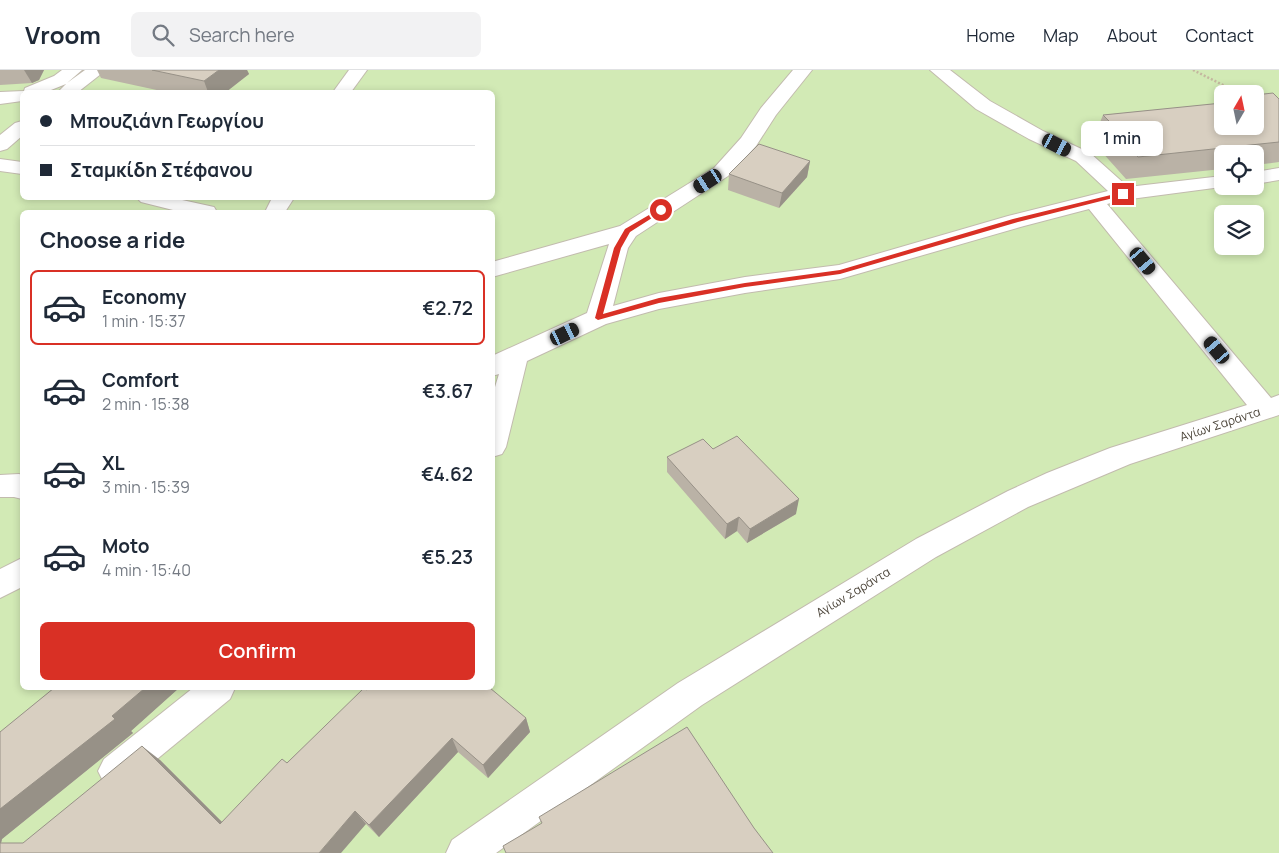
<!DOCTYPE html>
<html lang="en">
<head>
<meta charset="utf-8">
<style>
  :root { --surface:#fff; --page:#f2f2f3; --text:#1f2937; --muted:#747a83; --line:#e0e1e3; --accent:#d93025 }
  body { margin:0; font-family:Manrope,sans-serif; background:var(--page); color:var(--text); height:100vh; display:flex; flex-direction:column; font-size:19px; white-space:nowrap }
  * { box-sizing:border-box; margin:0 }
  p { font-size:16px; color:var(--muted) }
  .icon { flex:none; width:28px; height:28px; fill:none; stroke:currentColor; stroke-width:2; stroke-linecap:round; stroke-linejoin:round }
  .map { position:relative; flex:1; overflow:hidden }
  .side { position:absolute; left:20px; top:140px; width:475px; height:480px; display:flex; flex-direction:column; background:var(--surface); border-radius:8px; box-shadow:0 2px 8px #0003 }
  .side>* { flex:none }
  .top-card { position:absolute; left:20px; top:20px; width:475px; height:110px; border-radius:8px; box-shadow:0 2px 8px #0003; display:grid; align-content:center; height:110px; padding:0 20px; background:var(--surface) }
  .needle { width:32px; rotate:9deg }
  .controls { position:absolute; left:1214px; top:15px; display:grid; gap:10px }
  .controls a { display:grid; place-items:center; width:50px; height:50px; border-radius:8px; background:var(--surface); box-shadow:0 2px 8px #0003; font-size:25px }
  .end { position:absolute; width:22px; height:22px; margin:-11px; border:6px solid #d93025; background:#fff; box-shadow:0 0 0 2px #fff }
  .from { border-radius:50% }
  .bubble { position:absolute; height:35px; border-radius:8px; background:var(--surface); box-shadow:0 2px 8px #0003; font-size:16px; font-weight:600; line-height:35px; text-align:center }
  .car { position:absolute; width:15px; height:30px; margin:-15px -8px; border-radius:6px; box-shadow:0 0 4px 1px #0007; background:linear-gradient(#222 24%,#8ab4d8 0 40%,#222 0 76%,#8ab4d8 0 86%,#222 0) }
  .top-card b { display:flex; align-items:center; gap:18px; height:48px; font-size:19px }
  .top-card b+b { border-top:1px solid var(--line) }
  .top-card i { width:12px; height:12px; background:var(--text) }
  ul { padding:0; list-style:none }
  li { display:flex; align-items:center; gap:15px; height:75px; margin:0 10px 8px; padding:0 10px; border:2px solid transparent; border-radius:8px }
  li div { flex:1 }
  li b { display:block; font-size:19px }
  li em { font-style:normal; font-weight:600 }
  li.on { border-color:var(--accent) }
  li>.icon { width:45px; height:45px; stroke-width:1.5 }
  h2 { padding:0 20px; font-size:22px; line-height:60px }
  .button { display:flex; gap:10px; margin-top:auto; padding:10px 20px }
  .button a { flex:1; height:58px; border-radius:8px; background:var(--accent); color:#fff; font-size:20px; font-weight:600; line-height:58px; text-align:center }
  header { display:flex; align-items:center; gap:30px; box-sizing:border-box; height:70px; padding:0 25px; background:var(--surface); border-bottom:1px solid var(--line) }
  header strong { font-size:24px }
  nav { display:flex; gap:28px; margin-inline-start:auto; font-size:18px }
  .search { width:350px; height:45px; background:var(--page); display:flex; align-items:center; gap:12px; box-sizing:border-box; padding:0 18px; border-radius:8px; color:var(--muted); font-size:19px }
  .map>svg:first-child { display:block }
</style>
</head>
<body>
<header>
<strong>Vroom</strong>
<div class="search"><svg class="icon" aria-label="search" viewBox="0 0 24 24"><circle cx="10" cy="10" r="6"/><path d="M15 15l6 6"/></svg>Search here</div>
<nav><a>Home</a><a>Map</a><a>About</a><a>Contact</a></nav>
</header>
<div class="map">
<svg width="1279" height="783" viewBox="0 0 1279 783">
  <rect width="100%" height="100%" fill="#f6f3ec"/>
  <path fill="#d2eab5" fill-rule="evenodd" d="M0 0H1279V783H0ZM22 22H492V128H22ZM1222 24H1255V56H1222ZM1222 84H1255V116H1222ZM22 142H492V618H22ZM1222 144H1255V176H1222Z"/>
  <g fill="none" stroke-linecap="round" stroke-linejoin="round">
    <defs>
      <g id="minor">
        <path d="M62 0H82L67 13 85 0H106L78 22H58L66 14 46 22H22V31L0 34V22L24 21 25 18 54 6Z"/>
        <path d="M349 0H367L351 22H333Z"/>
        <path d="M793 0H812L776 45 756 76 728 106 636 166 628 178 613 236 659 223 745 207 839 195 1008 146 1108 121 1076 91 1029 69 976 39 930 0H950L990 31 1043 61 1090 83 1128 117 1222 106V116H1229L1123 130 1107 134 1271 328 1279 325V345L1130 394 1028 437 936 487 702 635 496 783H446L452 770 678 613 916 469 1008 421 1047 403 1110 378 1247 335 1089 139 1024 156 840 209 745 223 659 239 606 254 527 291 506 377 502 384 492 387V327L499 304 492 306V286L587 243 609 174 492 207V192L620 156 714 98 741 68 761 38Z"/>
        <path d="M22 51V66L7 79 0 81V65L15 53Z"/>
        <path d="M0 89 22 92V104L0 101Z"/>
        <path d="M1279 98V110L1255 114V102Z"/>
        <path d="M137 128H173L214 137 217 142H181L141 132Z"/>
        <path d="M272 128H294L285 142H265Z"/>
        <path d="M19 404 22 405V429L14 427H0V405Z"/>
        <path d="M22 488V517L0 528V499Z"/>
        <path d="M193 618H235L230 629 128 713 116 719 104 713 98 701 104 689Z"/>
      </g>
    </defs>
    <use href="#minor" stroke="#c2bbae" stroke-width="2"/>
    <path stroke="#c4b79f" stroke-width="2.5" stroke-dasharray="2 2" stroke-linecap="butt" d="M1193 0 1241 24"/>
    <use href="#minor" fill="#fff" fill-rule="evenodd"/>
  </g>
  <g fill="#bab2a6">
    <path d="M0 0H44L39 10 32 13 0 15Z"/>
    <path d="M97 0H247L249 4 226 22H166L101 8Z"/>
    <path d="M1218 29H1279V92L1255 95V84H1222V99L1126 109 1101 81 1103 78 1094 67 1103 45 1215 34Z"/>
    <path d="M810 91 807 107 779 138 728 120 729 104Z"/>
    <path d="M713 379 796 444 747 473 737 461 725 469 667 402V387Z"/>
    <path d="M54 618H179L131 661 133 663 2 769 1 773H23L160 690 222 752 366 620 526 648 530 662 488 708 458 682 379 767 366 754 0 783 4 659Z"/>
  </g>
  <g fill="#979187">
    <path d="M24 0H44L39 10 32 13Z"/>
    <path d="M219 0H247L249 4 226 22H208L204 11Z"/>
    <path d="M810 91 807 107 779 138 782 123Z"/>
    <path d="M799 429 796 444 747 473 750 459Z"/>
    <path d="M739 447 737 461 725 469 727 454Z"/>
    <path d="M145 618H179L131 661 133 663 2 769 0 777V739L112 646Z"/>
    <path d="M526 648 530 662 488 708 483 695Z"/>
    <path d="M452 668 458 682 379 767 369 755Z"/>
    <path d="M142 676 160 690 236 766 220 754Z"/>
    <path d="M355 741 366 754 341 783H319Z"/>
  </g>
  <g fill="#d8cfc1" stroke="#979187">
    <path d="M152 0H219L204 11Z"/>
    <path d="M1273 23 1279 29V72L1138 87 1111 59 1116 58 1103 45 1222 33 1218 29H1222V56H1255V25Z"/>
    <path d="M759 74 810 91 782 123 729 104Z"/>
    <path d="M737 366 799 429 750 459 739 447 727 454 667 387 703 369 713 379Z"/>
    <path d="M54 618H145L112 646 115 649 0 739V662Z"/>
    <path d="M364 618 366 620 369 618H490L526 648 483 695 452 668 369 755 355 741 319 783H0V773H23L142 676 220 754 282 689 287 693Z"/>
    <path d="M687 657 754 758 773 783H506L503 776 542 753 539 747Z"/>
  </g>
  <path fill="#d93025" d="M1123 122 1125 125 1018 152 840 204 745 217 659 233 598 250 595 248 614 178 625 159 661 138 663 139V141L630 162 621 178 603 244 659 228 745 213 840 200 1013 149Z"/>
  <g text-anchor="middle" dominant-baseline="central" stroke-width="4.5" stroke-linejoin="round" paint-order="stroke">
    <g font-size="12" fill="#4b4439" stroke="#fff">
      <text transform="translate(1220 354) rotate(-18)">Αγίων Σαράντα</text>
      <text transform="translate(853 522) rotate(-31)">Αγίων Σαράντα</text>
    </g>
  </g>
</svg>
<div class="controls">
<a><svg class="needle" viewBox="-14 -14 28 28"><path d="M0-13l5 13h-10z" fill="#e53935"/><path d="M0 13l5-13h-10z" fill="#747a83"/></svg></a>
<a><svg class="icon" aria-label="locate" viewBox="0 0 24 24"><circle cx="12" cy="12" r="6"/><path d="M12 2v4M12 18v4M2 12h4M18 12h4"/></svg></a>
<a><svg class="icon" aria-label="layers" viewBox="0 0 24 24"><path d="M12 4l9 5-9 5-9-5zM3 14l9 5 9-5"/></svg></a>
</div>
<i class="end from" style="left:661px;top:140px"></i>
<i class="end" style="left:1123px;top:124px"></i>
<div class="bubble" style="left:1081px;top:51px;width:82px">1 min</div>
<i class="car" style="left:1057px;top:75px;rotate:117deg"></i>
<i class="car" style="left:708px;top:111px;rotate:237deg"></i>
<i class="car" style="left:1143px;top:191px;rotate:140deg"></i>
<i class="car" style="left:565px;top:264px;rotate:64deg"></i>
<i class="car" style="left:1217px;top:280px;rotate:320deg"></i>
<div class="top-card">
<b><i class="from"></i>Μπουζιάνη Γεωργίου</b>
<b><i></i>Σταμκίδη Στέφανου</b>
</div>
<section class="side">
<h2>Choose a ride</h2>
<ul>
<li class="on"><svg class="icon" aria-label="car" viewBox="0 0 24 24"><path d="M5 17H2v-5l4-1 3-4h7l3 4 3 1v5h-3M9 17h6M6 11h13"/><circle cx="7" cy="17" r="2"/><circle cx="17" cy="17" r="2"/></svg><div><b>Economy</b><p>1 min · 15:37</p></div><em>€2.72</em></li>
<li><svg class="icon" aria-label="car" viewBox="0 0 24 24"><path d="M5 17H2v-5l4-1 3-4h7l3 4 3 1v5h-3M9 17h6M6 11h13"/><circle cx="7" cy="17" r="2"/><circle cx="17" cy="17" r="2"/></svg><div><b>Comfort</b><p>2 min · 15:38</p></div><em>€3.67</em></li>
<li><svg class="icon" aria-label="car" viewBox="0 0 24 24"><path d="M5 17H2v-5l4-1 3-4h7l3 4 3 1v5h-3M9 17h6M6 11h13"/><circle cx="7" cy="17" r="2"/><circle cx="17" cy="17" r="2"/></svg><div><b>XL</b><p>3 min · 15:39</p></div><em>€4.62</em></li>
<li><svg class="icon" aria-label="car" viewBox="0 0 24 24"><path d="M5 17H2v-5l4-1 3-4h7l3 4 3 1v5h-3M9 17h6M6 11h13"/><circle cx="7" cy="17" r="2"/><circle cx="17" cy="17" r="2"/></svg><div><b>Moto</b><p>4 min · 15:40</p></div><em>€5.23</em></li>
</ul>
<div class="button"><a>Confirm</a></div>
</section>
</div>
</body>
</html>
